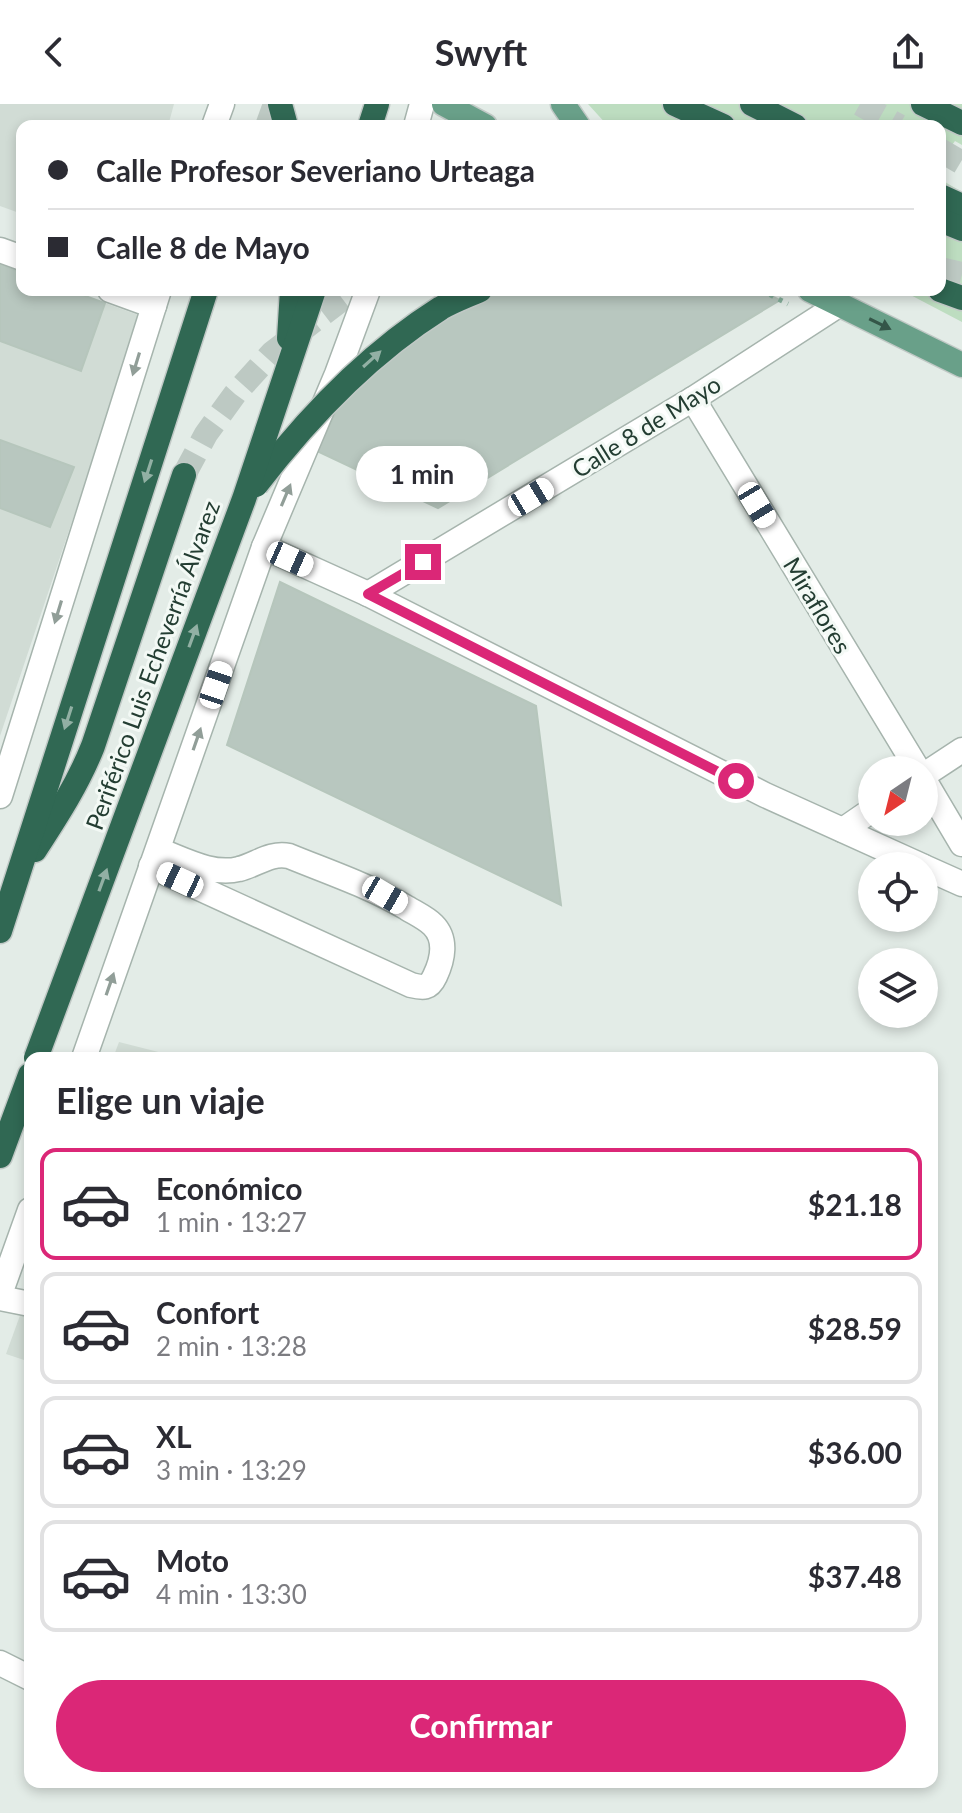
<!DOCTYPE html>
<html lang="es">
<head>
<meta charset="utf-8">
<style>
  :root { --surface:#fff; --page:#f7f7f7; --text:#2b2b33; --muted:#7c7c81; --line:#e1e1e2; --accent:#db2777 }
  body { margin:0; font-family:Lato,sans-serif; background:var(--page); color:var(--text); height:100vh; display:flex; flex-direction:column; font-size:30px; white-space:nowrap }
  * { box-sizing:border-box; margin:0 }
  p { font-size:26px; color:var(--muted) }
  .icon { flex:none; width:44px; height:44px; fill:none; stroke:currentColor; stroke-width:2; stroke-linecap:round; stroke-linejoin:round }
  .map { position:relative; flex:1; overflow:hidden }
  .sheet { position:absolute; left:24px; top:948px; width:914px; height:736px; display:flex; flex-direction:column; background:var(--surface); border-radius:16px; box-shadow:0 4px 12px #0003 }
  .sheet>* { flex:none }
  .banner { position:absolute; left:16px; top:16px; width:930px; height:176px; border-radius:16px; box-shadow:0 4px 12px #0003; display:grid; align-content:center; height:176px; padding:0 32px; background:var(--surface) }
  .needle { width:52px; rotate:215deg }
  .fabs { position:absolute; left:858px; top:652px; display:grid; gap:16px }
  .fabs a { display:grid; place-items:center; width:80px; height:80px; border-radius:50%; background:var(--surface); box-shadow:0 4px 12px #0003; font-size:40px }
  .end { position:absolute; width:36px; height:36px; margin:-18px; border:10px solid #db2777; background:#fff; box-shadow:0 0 0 4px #fff }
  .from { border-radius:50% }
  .bubble { position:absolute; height:56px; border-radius:28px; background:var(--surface); box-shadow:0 4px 12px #0003; font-size:26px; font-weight:700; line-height:56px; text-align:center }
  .car { position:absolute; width:24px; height:48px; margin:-24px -12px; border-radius:10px; box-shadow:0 0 6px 2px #0007; background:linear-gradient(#fff 24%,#345 0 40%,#fff 0 76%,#345 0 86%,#fff 0) }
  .banner b { display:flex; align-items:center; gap:28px; height:76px; font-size:30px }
  .banner b+b { border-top:2px solid var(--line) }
  .banner i { width:20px; height:20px; background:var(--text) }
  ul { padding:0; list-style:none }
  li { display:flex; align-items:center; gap:24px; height:112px; margin:0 16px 12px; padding:0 16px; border:4px solid var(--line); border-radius:16px }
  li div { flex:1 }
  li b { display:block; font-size:30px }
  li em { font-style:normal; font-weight:700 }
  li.on { border-color:var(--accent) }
  li>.icon { width:72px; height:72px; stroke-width:1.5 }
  h2 { padding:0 32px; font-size:36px; line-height:96px }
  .button { display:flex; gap:16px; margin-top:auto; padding:16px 32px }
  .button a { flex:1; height:92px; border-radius:48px; background:var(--accent); color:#fff; font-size:32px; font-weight:700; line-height:92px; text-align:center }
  header { display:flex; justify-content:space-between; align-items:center; height:104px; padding:0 32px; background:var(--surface); font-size:36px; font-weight:700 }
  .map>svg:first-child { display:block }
</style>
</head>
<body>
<header><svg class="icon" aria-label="back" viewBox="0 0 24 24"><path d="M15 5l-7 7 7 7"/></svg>Swyft<svg class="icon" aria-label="share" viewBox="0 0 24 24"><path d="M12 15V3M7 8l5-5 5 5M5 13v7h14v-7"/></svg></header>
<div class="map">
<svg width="962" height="1709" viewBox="0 0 962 1709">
  <rect width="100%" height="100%" fill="#e3ece7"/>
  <g fill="#d1dcd5">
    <path d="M0 0H174L168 22H22V110L0 102Z"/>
    <path d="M0 160 22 169V186H69L141 212 0 632Z"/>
    <path d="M119 938 182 954H113Z"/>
    <path d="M30 1184V1258L6 1250Z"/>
  </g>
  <g fill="#bdddc0">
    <path d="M588 0H962V41L955 37 940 57V22H608Z"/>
    <path d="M940 75 962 88V218L901 186H940Z"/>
  </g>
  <g fill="#b8c7bf" stroke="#b6c6bc" stroke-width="2">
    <path d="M0 160 22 169V186H69L105 199 81 267 0 237Z"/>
    <path d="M495 186H759L780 196 438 404 317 347 346 287 403 234 478 192Z"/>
    <path d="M0 336 74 363 50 423 0 404Z"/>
    <path d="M280 478 536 602 561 801 227 641Z"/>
  </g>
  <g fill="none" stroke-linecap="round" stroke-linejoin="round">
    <g stroke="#bdc9c3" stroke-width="24" stroke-dasharray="24 12" stroke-linecap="butt">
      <path d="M860 0 899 22"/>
      <path d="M267 22 275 0"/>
      <path d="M940 46 962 59"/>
      <path d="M940 165 962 170"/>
      <path d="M184 371 206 330 235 290 272 249 354 186"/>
    </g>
    <defs>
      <g id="minor">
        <path d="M214 22 222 0"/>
        <path d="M416 22 422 0"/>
        <path d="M0 146 22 154"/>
        <path d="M110 186 154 202"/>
        <path d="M693 295 918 666"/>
        <path d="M264 443 368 490 765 691 922 762"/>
        <path d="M368 490 693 295 840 200"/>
        <path d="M924 671 962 646"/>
        <path d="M924 676 962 740"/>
        <path d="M0 692 159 186"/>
        <path d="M843 726 872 706"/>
        <path d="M151 762 411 881C423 884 429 885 435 872 443 855 447 835 433 821 426 814 415 809 407 804 370 782 328 768 289 752 270 748 256 761 239 765 212 772 183 755 158 746"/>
        <path d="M924 763 962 780"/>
        <path d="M84 954 264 443 337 270 368 186"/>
        <path d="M0 1190 30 1106"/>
        <path d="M0 1194 30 1200"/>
        <path d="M0 1559 30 1574"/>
      </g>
      <g id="major">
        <path d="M444 0 485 22"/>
        <path d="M563 0 578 22"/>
        <path d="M810 186 962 261"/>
      </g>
      <g id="highway">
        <path d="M280 0 286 22"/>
        <path d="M675 0 723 22"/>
        <path d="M752 0 795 22"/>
        <path d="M923 0 962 19"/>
        <path d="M370 22 377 0"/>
        <path d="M940 92 962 102"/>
        <path d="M940 116 962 125"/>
        <path d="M940 186 962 194"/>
        <path d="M35 746C57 712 78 680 93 642L184 371"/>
        <path d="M0 827 206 186"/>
        <path d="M0 1052 30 971"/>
      </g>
    </defs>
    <use href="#minor" stroke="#a6b4ad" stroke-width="27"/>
    <use href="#major" stroke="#c1c9c6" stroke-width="27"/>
    <use href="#highway" stroke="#c1c9c6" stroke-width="27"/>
    <path stroke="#85af9b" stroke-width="5" stroke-dasharray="4 6" stroke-linecap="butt" d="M761 186 788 200"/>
    <use href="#minor" stroke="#fff" stroke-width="24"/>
    <use href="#major" stroke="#69a089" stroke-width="24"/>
    <use href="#highway" stroke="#306853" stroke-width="24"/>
    <defs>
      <g id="highway-bridge">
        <path d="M289 234 292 186"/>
        <path d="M256 381C308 313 368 250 441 204 453 197 467 192 480 186"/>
        <path d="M36 954 244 395 314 186"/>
      </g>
    </defs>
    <use href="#highway-bridge" stroke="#c1c9c6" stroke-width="27" stroke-linecap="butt"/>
    <use href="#highway-bridge" stroke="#306853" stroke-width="24"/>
  </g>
  <defs><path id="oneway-solid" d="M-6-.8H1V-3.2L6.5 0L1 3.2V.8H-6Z" transform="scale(2)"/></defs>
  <use fill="#345648" href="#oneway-solid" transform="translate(880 220) rotate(26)"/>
  <g fill="#92b0a4">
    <use href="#oneway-solid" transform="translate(372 255) rotate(-42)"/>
    <use href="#oneway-solid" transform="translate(148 367) rotate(108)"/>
    <use href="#oneway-solid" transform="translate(193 532) rotate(-70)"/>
    <use href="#oneway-solid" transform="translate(68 614) rotate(108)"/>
    <use href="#oneway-solid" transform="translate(103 776) rotate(-70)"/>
  </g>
  <g fill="#919e98">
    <use href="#oneway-solid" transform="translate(136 260) rotate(107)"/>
    <use href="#oneway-solid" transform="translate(286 391) rotate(-67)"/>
    <use href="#oneway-solid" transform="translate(58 508) rotate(107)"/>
    <use href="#oneway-solid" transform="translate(197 635) rotate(-71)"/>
    <use href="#oneway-solid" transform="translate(110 880) rotate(-71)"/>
  </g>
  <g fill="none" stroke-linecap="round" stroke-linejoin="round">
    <path stroke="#db2777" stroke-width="10" d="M423 458 368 490 736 677"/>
  </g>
  <g text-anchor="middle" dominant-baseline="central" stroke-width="6" stroke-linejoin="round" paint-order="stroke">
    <g font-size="24" fill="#233d32" stroke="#f3f9f5">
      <text transform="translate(646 322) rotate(-32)">Calle 8 de Mayo</text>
      <text transform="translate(818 501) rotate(59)">Miraflores</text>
      <text transform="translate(152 561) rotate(-70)">Periférico Luis Echeverría Álvarez</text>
    </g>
  </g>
</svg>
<div class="fabs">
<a><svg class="needle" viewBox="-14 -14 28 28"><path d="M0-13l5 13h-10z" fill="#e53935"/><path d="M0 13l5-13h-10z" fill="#7c7c81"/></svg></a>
<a><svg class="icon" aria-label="locate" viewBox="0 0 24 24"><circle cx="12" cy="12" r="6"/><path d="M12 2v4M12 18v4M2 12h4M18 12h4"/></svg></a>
<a><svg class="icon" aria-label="layers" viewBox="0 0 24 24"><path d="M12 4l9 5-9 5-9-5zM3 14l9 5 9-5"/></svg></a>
</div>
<i class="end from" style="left:736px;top:677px"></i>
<i class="end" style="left:423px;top:458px"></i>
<div class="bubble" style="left:356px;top:342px;width:132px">1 min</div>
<i class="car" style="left:531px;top:393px;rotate:59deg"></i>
<i class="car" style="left:757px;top:401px;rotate:149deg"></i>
<i class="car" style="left:290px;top:455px;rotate:114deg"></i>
<i class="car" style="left:216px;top:581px;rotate:19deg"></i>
<i class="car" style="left:180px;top:776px;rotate:295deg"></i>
<i class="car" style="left:385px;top:791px;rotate:120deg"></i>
<div class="banner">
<b><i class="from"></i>Calle Profesor Severiano Urteaga</b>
<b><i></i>Calle 8 de Mayo</b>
</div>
<section class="sheet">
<h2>Elige un viaje</h2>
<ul>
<li class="on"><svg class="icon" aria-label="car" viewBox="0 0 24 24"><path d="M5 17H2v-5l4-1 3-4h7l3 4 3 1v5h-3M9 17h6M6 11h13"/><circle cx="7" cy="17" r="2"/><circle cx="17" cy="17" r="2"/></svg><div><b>Económico</b><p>1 min · 13:27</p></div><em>$21.18</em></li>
<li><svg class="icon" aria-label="car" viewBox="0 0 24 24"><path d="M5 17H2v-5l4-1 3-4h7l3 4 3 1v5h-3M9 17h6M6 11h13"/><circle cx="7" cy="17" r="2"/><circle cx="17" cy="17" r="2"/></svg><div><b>Confort</b><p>2 min · 13:28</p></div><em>$28.59</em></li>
<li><svg class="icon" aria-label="car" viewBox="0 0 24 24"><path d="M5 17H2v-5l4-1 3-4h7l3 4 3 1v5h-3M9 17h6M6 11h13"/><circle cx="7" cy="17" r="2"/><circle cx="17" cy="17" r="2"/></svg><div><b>XL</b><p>3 min · 13:29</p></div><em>$36.00</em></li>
<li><svg class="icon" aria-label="car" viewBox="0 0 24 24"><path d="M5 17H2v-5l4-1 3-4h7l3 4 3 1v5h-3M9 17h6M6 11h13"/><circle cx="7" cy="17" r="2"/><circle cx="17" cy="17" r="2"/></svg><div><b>Moto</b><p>4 min · 13:30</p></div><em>$37.48</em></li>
</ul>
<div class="button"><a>Confirmar</a></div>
</section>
</div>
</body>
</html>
